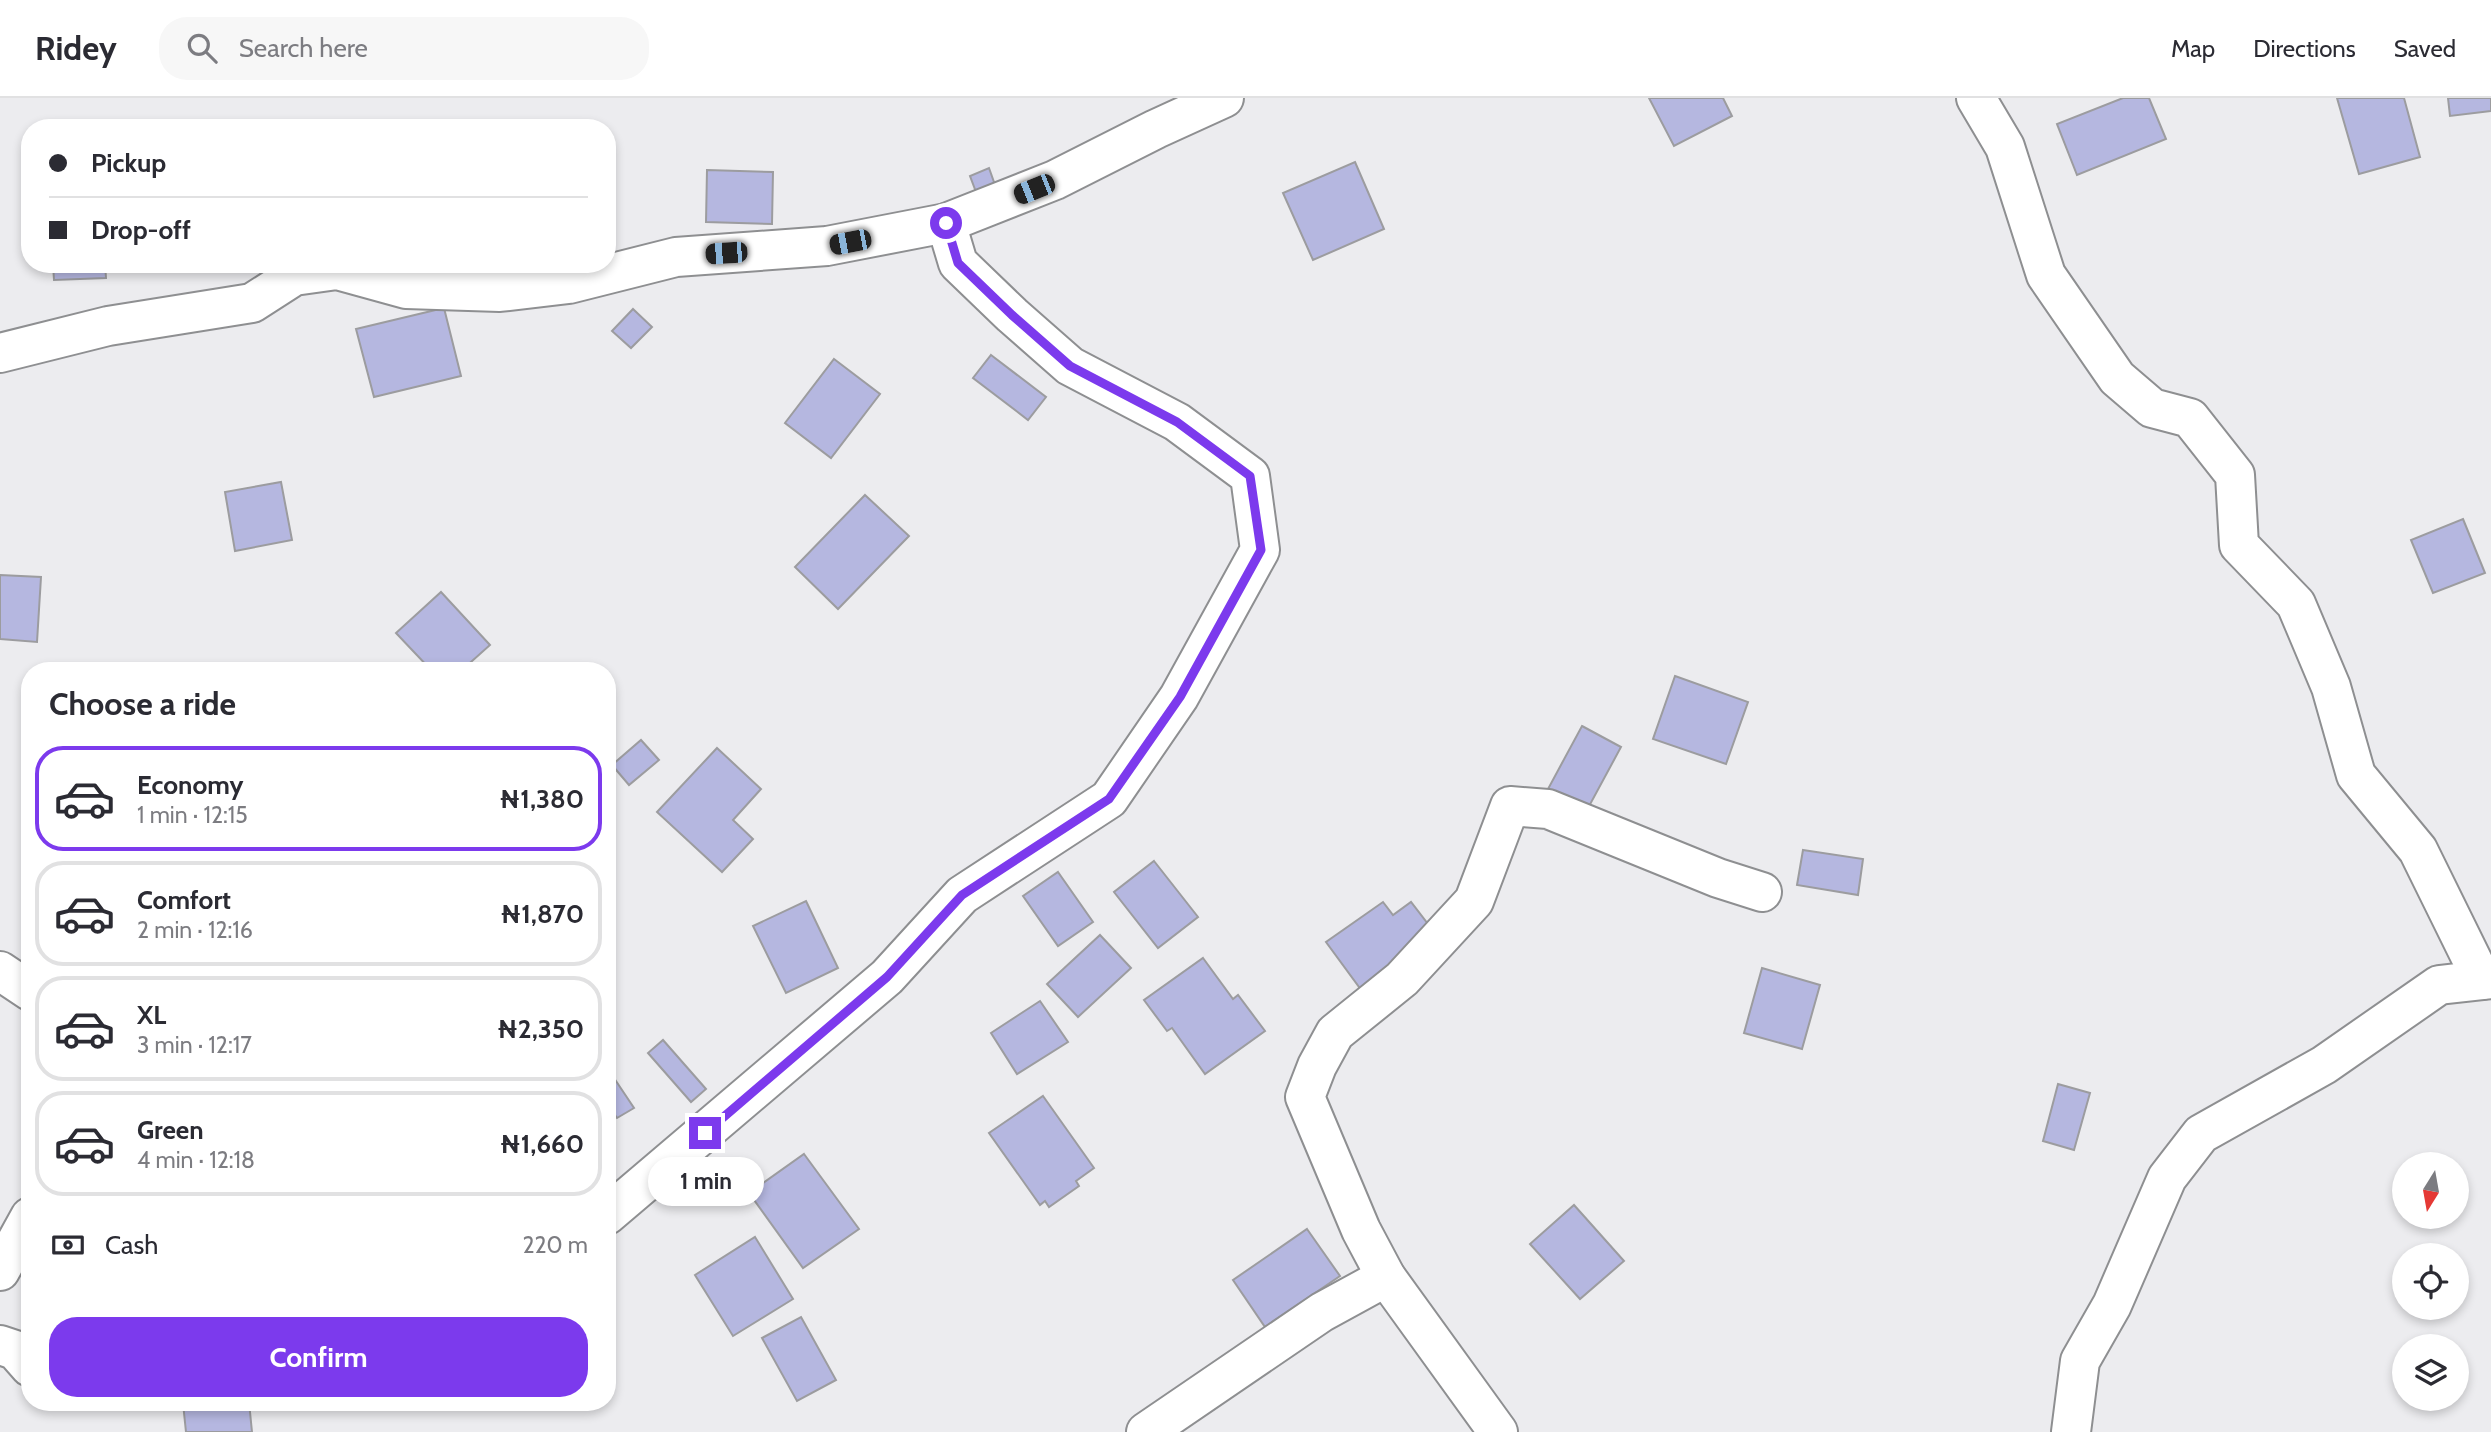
<!DOCTYPE html>
<html lang="en">
<head>
<meta charset="utf-8">
<style>
  :root { --surface:#fff; --page:#f7f7f7; --text:#2b2b33; --muted:#7c7c81; --line:#e1e1e2; --accent:#7c3aed }
  body { margin:0; font-family:Cabin,sans-serif; background:var(--page); color:var(--text); height:100vh; display:flex; flex-direction:column; font-size:26px; white-space:nowrap }
  * { box-sizing:border-box; margin:0 }
  p { font-size:23px; color:var(--muted) }
  .icon { flex:none; width:38px; height:38px; fill:none; stroke:currentColor; stroke-width:2; stroke-linecap:round; stroke-linejoin:round }
  .map { position:relative; flex:1; overflow:hidden }
  .sheet { position:absolute; left:21px; top:564px; width:595px; height:749px; display:flex; flex-direction:column; background:var(--surface); border-radius:28px; box-shadow:0 4px 10px #0003 }
  .sheet>* { flex:none }
  .guide { position:absolute; left:21px; top:21px; width:595px; height:154px; border-radius:28px; box-shadow:0 4px 10px #0003; display:grid; align-content:center; height:154px; padding:0 28px; background:var(--surface) }
  .needle { width:46px; rotate:191deg }
  .controls { position:absolute; left:2392px; top:1054px; display:grid; gap:14px }
  .controls a { display:grid; place-items:center; width:77px; height:77px; border-radius:50%; background:var(--surface); box-shadow:0 4px 10px #0003; font-size:35px }
  .end { position:absolute; width:32px; height:32px; margin:-16px; border:9px solid #7c3aed; background:#fff; box-shadow:0 0 0 4px #fff }
  .from { border-radius:50% }
  .bubble { position:absolute; height:49px; border-radius:24px; background:var(--surface); box-shadow:0 4px 10px #0003; font-size:23px; font-weight:700; line-height:49px; text-align:center }
  .car { position:absolute; width:21px; height:42px; margin:-21px -10px; border-radius:9px; box-shadow:0 0 5px 2px #0007; background:linear-gradient(#222 24%,#8ab4d8 0 40%,#222 0 76%,#8ab4d8 0 86%,#222 0) }
  .guide b { display:flex; align-items:center; gap:24px; height:66px; font-size:26px }
  .guide b+b { border-top:2px solid var(--line) }
  .guide i { width:18px; height:18px; background:var(--text) }
  ul { padding:0; list-style:none }
  li { display:flex; align-items:center; gap:21px; height:105px; margin:0 14px 10px; padding:0 14px; border:4px solid var(--line); border-radius:28px }
  li div { flex:1 }
  li b { display:block; font-size:26px }
  li em { font-style:normal; font-weight:700 }
  li.current { border-color:var(--accent) }
  li>.icon { width:63px; height:63px; stroke-width:1.5 }
  h2 { padding:0 28px; font-size:32px; line-height:84px }
  .pay { display:flex; align-items:center; gap:18px; height:77px; padding:0 28px; font-size:26px }
  .pay p { margin-inline-start:auto }
  .button { display:flex; gap:14px; margin-top:auto; padding:14px 28px }
  .button a { flex:1; height:80px; border-radius:28px; background:var(--accent); color:#fff; font-size:28px; font-weight:700; line-height:80px; text-align:center }
  header { display:flex; align-items:center; gap:42px; box-sizing:border-box; height:98px; padding:0 35px; background:var(--surface); border-bottom:2px solid var(--line) }
  header strong { font-size:33px }
  nav { display:flex; gap:38px; margin-inline-start:auto; font-size:24px }
  .search { width:490px; height:63px; background:var(--page); display:flex; align-items:center; gap:18px; box-sizing:border-box; padding:0 24px; border-radius:28px; color:var(--muted); font-size:26px }
  .map>svg:first-child { display:block }
</style>
</head>
<body>
<header>
<strong>Ridey</strong>
<div class="search"><svg class="icon" aria-label="search" viewBox="0 0 24 24"><circle cx="10" cy="10" r="6"/><path d="M15 15l6 6"/></svg>Search here</div>
<nav><a>Map</a><a>Directions</a><a>Saved</a></nav>
</header>
<div class="map">
<svg width="2491" height="1334" viewBox="0 0 2491 1334">
  <rect width="100%" height="100%" fill="#ececef"/>
  <g fill="#b5b7e0" stroke="#9c9c9f" stroke-width="2">
    <path d="M1649 0H1723L1732 18 1674 48Z"/>
    <path d="M2123 0H2149L2166 41 2077 77 2057 26Z"/>
    <path d="M2337 0H2404L2420 59 2359 76Z"/>
    <path d="M2448 0H2491V13L2450 18Z"/>
    <path d="M1355 64 1384 131 1313 162 1283 95Z"/>
    <path d="M989 70 995 87 976 94 970 78Z"/>
    <path d="M707 72 773 74 772 126 706 124Z"/>
    <path d="M53 166H105L106 180 54 182Z"/>
    <path d="M444 210 461 278 374 299 356 231Z"/>
    <path d="M633 211 652 229 631 250 612 233Z"/>
    <path d="M991 257 1046 299 1028 322 973 280Z"/>
    <path d="M834 261 880 296 831 360 785 325Z"/>
    <path d="M281 384 292 442 235 453 225 394Z"/>
    <path d="M865 397 909 438 838 511 795 469Z"/>
    <path d="M2463 421 2485 475 2433 495 2411 442Z"/>
    <path d="M0 477 41 479 37 544 0 541Z"/>
    <path d="M441 494 490 547 462 572H431L396 535Z"/>
    <path d="M1675 578 1748 604 1726 666 1653 641Z"/>
    <path d="M1582 628 1621 649 1587 712 1548 691Z"/>
    <path d="M641 642 659 662 629 687 612 667Z"/>
    <path d="M717 650 761 691 733 722 753 741 722 774 657 714Z"/>
    <path d="M1803 752 1863 761 1858 797 1797 787Z"/>
    <path d="M1154 763 1198 819 1158 850 1114 794Z"/>
    <path d="M1058 774 1093 824 1058 848 1023 798Z"/>
    <path d="M806 803 838 870 786 895 753 828Z"/>
    <path d="M1383 804 1393 817 1411 804 1438 839 1362 893 1326 844Z"/>
    <path d="M1100 837 1131 870 1078 919 1047 886Z"/>
    <path d="M1203 860 1233 901 1238 897 1265 933 1205 976 1172 930 1167 933 1144 902Z"/>
    <path d="M1762 870 1820 887 1802 951 1744 935Z"/>
    <path d="M1040 903 1068 944 1017 976 991 935Z"/>
    <path d="M663 942 706 991 691 1004 648 955Z"/>
    <path d="M616 983 634 1010 617 1020 607 1005V989Z"/>
    <path d="M2058 986 2090 995 2074 1052 2043 1043Z"/>
    <path d="M1043 998 1094 1070 1076 1083 1079 1088 1049 1109 1045 1103 1040 1107 989 1035Z"/>
    <path d="M804 1056 859 1131 803 1170 749 1095Z"/>
    <path d="M1574 1107 1624 1163 1580 1201 1530 1146Z"/>
    <path d="M1307 1131 1340 1178 1265 1229 1233 1182Z"/>
    <path d="M755 1139 793 1201 733 1238 695 1177Z"/>
    <path d="M801 1219 836 1282 797 1303 762 1240Z"/>
    <path d="M249 1304 252 1334H186L183 1305Z"/>
  </g>
  <g fill="none" stroke-linecap="round" stroke-linejoin="round">
    <defs>
      <g id="street">
        <path d="M1976 0 2005 49 2046 177 2117 280 2152 310 2190 320 2235 377 2239 447 2296 506 2331 589 2356 677 2418 752 2482 882"/>
        <path d="M0 255 108 228 252 205 294 178 337 172 406 191 500 194 569 186 676 159 827 148 946 125 1055 82 1156 31 1224 0"/>
        <path d="M0 873 30 893"/>
        <path d="M607 1117 887 879 962 797 1109 701 1179 599 1260 452 1250 378 1177 324 1070 268 1012 217 958 165 946 125"/>
        <path d="M0 1173 30 1119"/>
        <path d="M0 1247 15 1252 30 1269"/>
        <path d="M1146 1334 1322 1214 1386 1179"/>
        <path d="M1498 1334 1386 1179 1361 1132 1305 999 1317 968 1335 935 1402 881 1474 803 1510 708 1548 711 1718 780 1762 794"/>
        <path d="M2071 1334 2080 1263 2112 1207 2167 1080 2201 1036 2324 967 2439 887 2491 881"/>
      </g>
    </defs>
    <use href="#street" stroke="#8e8f91" stroke-width="42"/>
    <use href="#street" stroke="#fff" stroke-width="38"/>
  </g>
  <g fill="none" stroke-linecap="round" stroke-linejoin="round">
    <path stroke="#7c3aed" stroke-width="9" d="M705 1035 887 879 962 797 1109 701 1180 599 1261 452 1250 378 1177 324 1070 268 1012 217 958 165 946 125"/>
  </g>
</svg>
<div class="controls">
<a><svg class="needle" viewBox="-14 -14 28 28"><path d="M0-13l5 13h-10z" fill="#e53935"/><path d="M0 13l5-13h-10z" fill="#7c7c81"/></svg></a>
<a><svg class="icon" aria-label="locate" viewBox="0 0 24 24"><circle cx="12" cy="12" r="6"/><path d="M12 2v4M12 18v4M2 12h4M18 12h4"/></svg></a>
<a><svg class="icon" aria-label="layers" viewBox="0 0 24 24"><path d="M12 4l9 5-9 5-9-5zM3 14l9 5 9-5"/></svg></a>
</div>
<i class="end from" style="left:946px;top:125px"></i>
<i class="end" style="left:705px;top:1035px"></i>
<div class="bubble" style="left:648px;top:1059px;width:116px">1 min</div>
<i class="car" style="left:1034px;top:91px;rotate:248deg"></i>
<i class="car" style="left:850px;top:144px;rotate:259deg"></i>
<i class="car" style="left:726px;top:155px;rotate:266deg"></i>
<div class="guide">
<b><i class="from"></i>Pickup</b>
<b><i></i>Drop-off</b>
</div>
<section class="sheet">
<h2>Choose a ride</h2>
<ul>
<li class="current"><svg class="icon" aria-label="car" viewBox="0 0 24 24"><path d="M5 17H2v-5l4-1 3-4h7l3 4 3 1v5h-3M9 17h6M6 11h13"/><circle cx="7" cy="17" r="2"/><circle cx="17" cy="17" r="2"/></svg><div><b>Economy</b><p>1 min · 12:15</p></div><em>₦1,380</em></li>
<li><svg class="icon" aria-label="car" viewBox="0 0 24 24"><path d="M5 17H2v-5l4-1 3-4h7l3 4 3 1v5h-3M9 17h6M6 11h13"/><circle cx="7" cy="17" r="2"/><circle cx="17" cy="17" r="2"/></svg><div><b>Comfort</b><p>2 min · 12:16</p></div><em>₦1,870</em></li>
<li><svg class="icon" aria-label="car" viewBox="0 0 24 24"><path d="M5 17H2v-5l4-1 3-4h7l3 4 3 1v5h-3M9 17h6M6 11h13"/><circle cx="7" cy="17" r="2"/><circle cx="17" cy="17" r="2"/></svg><div><b>XL</b><p>3 min · 12:17</p></div><em>₦2,350</em></li>
<li><svg class="icon" aria-label="car" viewBox="0 0 24 24"><path d="M5 17H2v-5l4-1 3-4h7l3 4 3 1v5h-3M9 17h6M6 11h13"/><circle cx="7" cy="17" r="2"/><circle cx="17" cy="17" r="2"/></svg><div><b>Green</b><p>4 min · 12:18</p></div><em>₦1,660</em></li>
</ul>
<div class="pay"><svg class="icon" aria-label="cash" viewBox="0 0 24 24"><path d="M3 7h18v10H3z"/><circle cx="12" cy="12" r="2"/></svg>Cash<p>220 m</p></div>
<div class="button"><a>Confirm</a></div>
</section>
</div>
</body>
</html>
